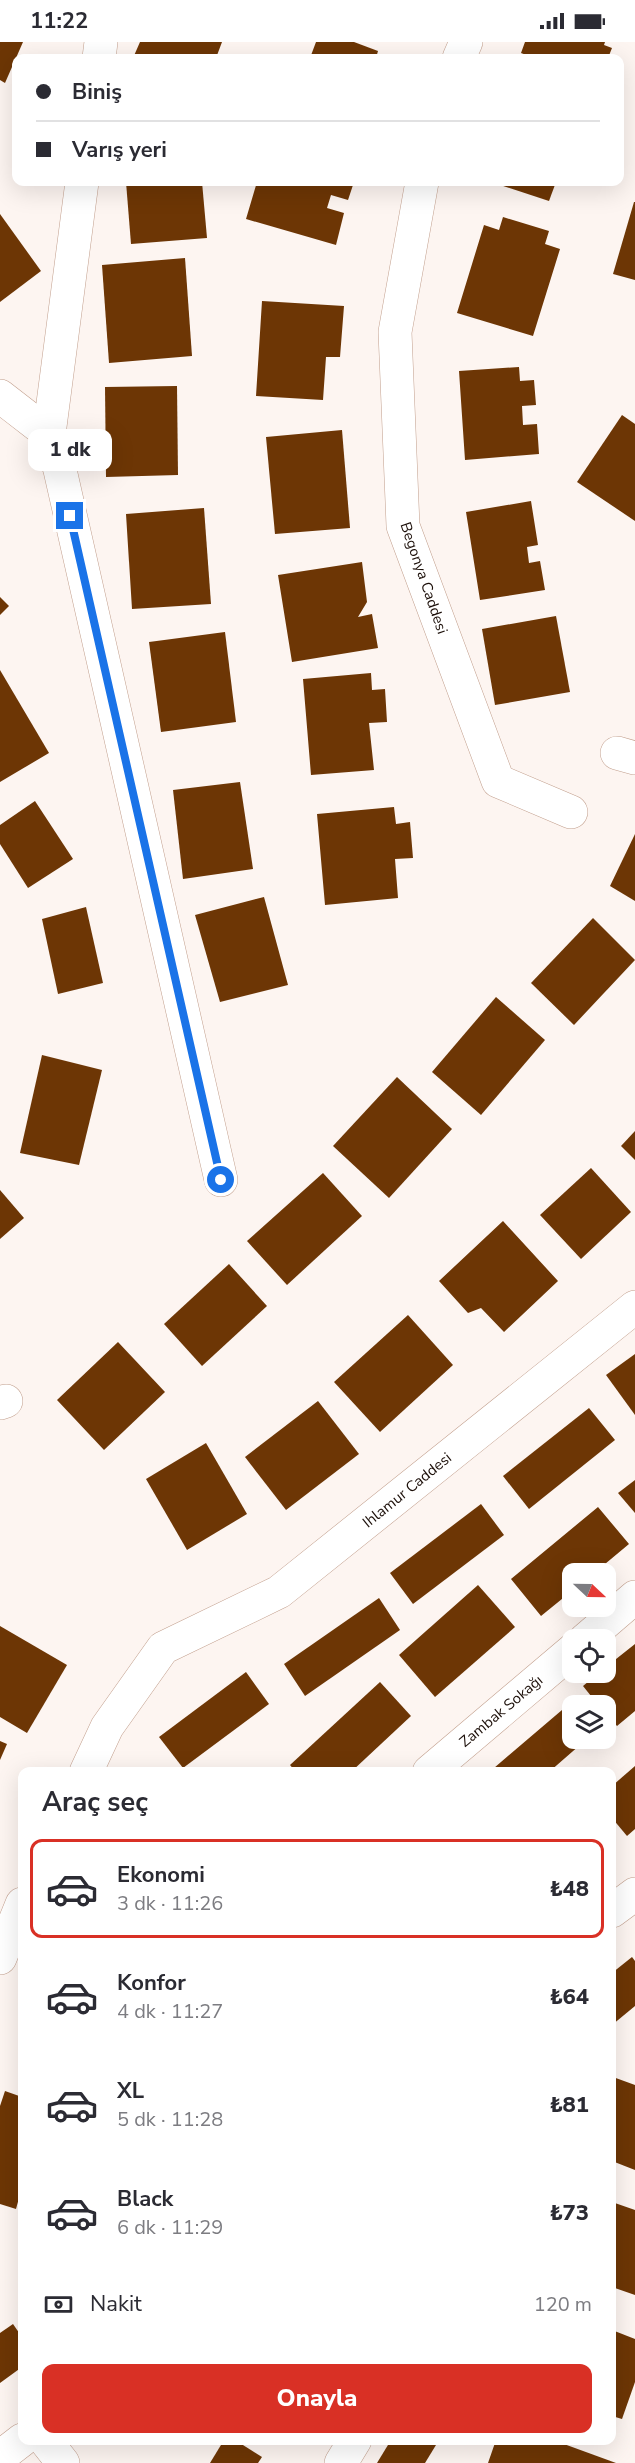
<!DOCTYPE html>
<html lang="tr">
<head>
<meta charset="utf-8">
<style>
  :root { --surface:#fff; --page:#f7f7f7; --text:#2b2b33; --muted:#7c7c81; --line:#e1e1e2; --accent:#d93025 }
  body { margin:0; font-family:"Nunito Sans",sans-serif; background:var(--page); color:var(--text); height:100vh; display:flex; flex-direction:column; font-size:22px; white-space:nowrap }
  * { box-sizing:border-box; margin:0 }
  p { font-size:20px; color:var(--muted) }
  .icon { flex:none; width:33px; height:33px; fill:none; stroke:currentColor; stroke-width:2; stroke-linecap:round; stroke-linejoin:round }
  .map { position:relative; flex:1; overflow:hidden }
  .panel { position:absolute; left:18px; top:1725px; width:598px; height:678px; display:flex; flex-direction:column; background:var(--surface); border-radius:12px; box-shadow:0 6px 24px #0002 }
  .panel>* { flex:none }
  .banner { position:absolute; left:12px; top:12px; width:612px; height:132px; border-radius:12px; box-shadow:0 6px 24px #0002; display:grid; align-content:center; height:132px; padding:0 24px; background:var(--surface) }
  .needle { width:39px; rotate:112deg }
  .buttons { position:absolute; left:562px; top:1521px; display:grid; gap:12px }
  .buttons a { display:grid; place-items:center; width:54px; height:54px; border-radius:12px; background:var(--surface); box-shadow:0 6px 24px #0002; font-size:30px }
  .end { position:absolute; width:27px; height:27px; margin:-14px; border:8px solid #1a73e8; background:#fff; box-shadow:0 0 0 3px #fff }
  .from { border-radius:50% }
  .bubble { position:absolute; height:42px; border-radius:12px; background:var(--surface); box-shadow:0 6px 24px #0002; font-size:20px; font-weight:800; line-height:42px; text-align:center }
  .banner b { display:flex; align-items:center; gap:21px; height:57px; font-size:22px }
  .banner b+b { border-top:2px solid var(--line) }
  .banner i { width:15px; height:15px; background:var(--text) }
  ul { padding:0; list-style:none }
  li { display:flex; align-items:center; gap:18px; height:99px; margin:0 12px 9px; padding:0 12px; border:3px solid transparent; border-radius:12px }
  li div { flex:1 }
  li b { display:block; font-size:22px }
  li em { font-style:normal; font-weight:800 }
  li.active { border-color:var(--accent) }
  li>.icon { width:54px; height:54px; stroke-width:1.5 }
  h2 { padding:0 24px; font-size:27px; line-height:72px }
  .pay { display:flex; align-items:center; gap:15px; height:66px; padding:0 24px; font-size:22px }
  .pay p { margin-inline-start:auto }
  .action { display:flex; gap:12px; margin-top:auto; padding:12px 24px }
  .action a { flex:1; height:69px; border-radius:12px; background:var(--accent); color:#fff; font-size:24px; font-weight:800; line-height:69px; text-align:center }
  .status { display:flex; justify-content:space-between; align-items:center; height:42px; padding:0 30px; background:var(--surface); direction:ltr }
  .status svg { height:16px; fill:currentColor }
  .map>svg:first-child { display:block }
</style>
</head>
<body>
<div class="status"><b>11:22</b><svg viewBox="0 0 49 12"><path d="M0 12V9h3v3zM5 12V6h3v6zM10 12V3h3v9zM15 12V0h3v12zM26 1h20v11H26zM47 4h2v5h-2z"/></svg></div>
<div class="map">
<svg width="635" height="2421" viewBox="0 0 635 2421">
  <rect width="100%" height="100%" fill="#fdf5f1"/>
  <g fill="#6d3605">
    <path d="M0 0H23L5 41 0 38Z"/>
    <path d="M140 0H222L216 16H133Z"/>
    <path d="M316 0H354L378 9 376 16H310Z"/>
    <path d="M525 0H605L604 3 612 6 608 16H534L521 11Z"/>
    <path d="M126 140H202L207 196 131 202Z"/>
    <path d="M257 140H354L348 158 331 153 327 166 344 171 336 203 246 177Z"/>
    <path d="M491 140H556L549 159Z"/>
    <path d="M634 160H635V238L613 232Z"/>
    <path d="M0 172 41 229 0 260Z"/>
    <path d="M503 175 549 189 545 202 560 207 533 294 457 271 484 183 499 188Z"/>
    <path d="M185 216 192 314 109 321 102 223Z"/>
    <path d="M262 259 344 264 340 315H326L323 358 256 354Z"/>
    <path d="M519 325 520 339 534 338 536 363 522 364 523 383 537 382 539 412 465 418 459 329Z"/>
    <path d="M177 344 178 433 106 435 105 345Z"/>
    <path d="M622 373 635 382V479L577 440Z"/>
    <path d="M342 388 350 486 275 492 266 395Z"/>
    <path d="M531 459 538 503 527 505 529 521 540 519 545 548 480 558 466 470Z"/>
    <path d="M204 466 211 562 132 567 126 472Z"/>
    <path d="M362 520 367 560 358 575 372 572 378 606 292 620 278 533Z"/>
    <path d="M0 555 9 564 0 573Z"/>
    <path d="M556 574 570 650 495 663 482 587Z"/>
    <path d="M225 590 236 680 161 690 149 600Z"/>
    <path d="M0 628 49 711 0 740Z"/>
    <path d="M371 631 372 648 385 647 387 680 369 681 374 728 311 733 303 637Z"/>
    <path d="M240 740 253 827 183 837 173 748Z"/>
    <path d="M35 759 73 817 28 846 0 802V783Z"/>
    <path d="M394 765 396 782 410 780 413 816 395 817 398 856 325 863 317 772Z"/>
    <path d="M635 792V859L610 844Z"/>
    <path d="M264 855 288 943 220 960 195 873Z"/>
    <path d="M86 865 103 941 58 952 42 877Z"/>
    <path d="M593 876 635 918 574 983 531 941Z"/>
    <path d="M496 955 545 998 481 1073 432 1030Z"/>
    <path d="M42 1013 102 1028 79 1123 20 1111Z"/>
    <path d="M397 1035 452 1087 389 1156 333 1104Z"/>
    <path d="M635 1089V1118L621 1104Z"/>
    <path d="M591 1126 631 1170 581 1217 540 1173Z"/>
    <path d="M323 1131 362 1174 287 1243 247 1199Z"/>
    <path d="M0 1148 24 1176 0 1197Z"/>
    <path d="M503 1179 558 1239 504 1290 481 1266 468 1271 439 1239Z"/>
    <path d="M229 1222 267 1264 202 1324 164 1282Z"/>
    <path d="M408 1273 453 1323 380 1390 334 1340Z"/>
    <path d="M118 1300 165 1350 104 1408 57 1358Z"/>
    <path d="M635 1312V1373L606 1333Z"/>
    <path d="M318 1359 359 1412 286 1468 245 1415Z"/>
    <path d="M589 1366 615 1398 529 1467 503 1434Z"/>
    <path d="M206 1401 247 1472 187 1508 146 1437Z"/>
    <path d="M635 1438V1471L618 1451Z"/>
    <path d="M481 1462 504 1493 413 1562 390 1531Z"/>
    <path d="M598 1465 629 1502 593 1532H573V1548L541 1574 511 1537Z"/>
    <path d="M478 1543 515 1585 435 1655 399 1613Z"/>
    <path d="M379 1556 400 1588 305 1654 284 1622Z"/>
    <path d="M0 1584 67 1623 27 1691 0 1675Z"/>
    <path d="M635 1602V1669L617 1684 606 1672V1664H599L583 1644 600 1630H606V1625Z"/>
    <path d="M246 1630 269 1662 183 1726 159 1695Z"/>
    <path d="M380 1640 411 1674 351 1730H296L290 1723Z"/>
    <path d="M562 1668 573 1682V1696H588L549 1730H497L494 1726Z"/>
    <path d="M0 1699 7 1702 0 1718Z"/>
    <path d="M635 1724V1787L627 1794 612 1776V1744Z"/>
    <path d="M632 1915 635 1919V1964L612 1983V1931Z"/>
    <path d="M613 2035 635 2043V2128L612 2119Z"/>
    <path d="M5 2049 22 2055V2145L16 2167 0 2162V2064Z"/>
    <path d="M612 2160 635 2168V2253L612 2245Z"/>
    <path d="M13 2282 22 2295V2325L0 2341V2291Z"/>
    <path d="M612 2288 635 2297V2340L622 2377 612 2374Z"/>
    <path d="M224 2398H235L262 2415 258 2421H210Z"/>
    <path d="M391 2398H428L436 2403 425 2421H377Z"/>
    <path d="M496 2398H553L616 2421H488Z"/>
  </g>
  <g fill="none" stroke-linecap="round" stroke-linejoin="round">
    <defs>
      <g id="minor">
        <path d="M99 16 101 0"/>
        <path d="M459 16 466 0"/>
        <path d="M422 140 395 290 403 484 498 739 571 770"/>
        <path d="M0 354 49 392 60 428 221 1138"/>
        <path d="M49 392 82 140"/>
        <path d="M617 711 635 716"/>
        <path d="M0 1361 6 1359"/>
        <path d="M585 1598 635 1555"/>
        <path d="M86 1730 107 1685 163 1606 279 1550 635 1265"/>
        <path d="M429 1730 573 1608"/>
        <path d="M612 1869 635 1852"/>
        <path d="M0 1916 22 1862"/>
        <path d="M45 2398 63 2421"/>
        <path d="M0 2415 22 2398"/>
        <path d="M341 2421 355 2398"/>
      </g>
    </defs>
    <use href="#minor" stroke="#c29f8d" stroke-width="34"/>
    <use href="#minor" stroke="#fff" stroke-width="33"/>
  </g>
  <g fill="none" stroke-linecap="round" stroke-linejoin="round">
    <path stroke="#1a73e8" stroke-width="8" d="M70 474 221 1138"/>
  </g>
  <g text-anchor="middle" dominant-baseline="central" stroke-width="6" stroke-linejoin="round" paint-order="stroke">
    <g font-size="15" fill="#1b0e08" stroke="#fff">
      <text transform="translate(424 536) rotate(71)">Begonya Caddesi</text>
      <text transform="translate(407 1448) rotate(-39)">Ihlamur Caddesi</text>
      <text transform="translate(501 1669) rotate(-40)">Zambak Sokağı</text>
    </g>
  </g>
</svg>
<div class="buttons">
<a><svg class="needle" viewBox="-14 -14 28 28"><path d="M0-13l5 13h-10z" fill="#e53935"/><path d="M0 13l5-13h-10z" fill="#7c7c81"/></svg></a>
<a><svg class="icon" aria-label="locate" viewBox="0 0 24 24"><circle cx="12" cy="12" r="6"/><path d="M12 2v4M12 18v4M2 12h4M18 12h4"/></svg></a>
<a><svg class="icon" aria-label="layers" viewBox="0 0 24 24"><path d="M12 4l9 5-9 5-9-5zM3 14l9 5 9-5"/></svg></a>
</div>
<i class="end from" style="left:221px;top:1138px"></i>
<i class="end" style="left:70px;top:474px"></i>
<div class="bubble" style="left:28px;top:387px;width:84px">1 dk</div>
<div class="banner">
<b><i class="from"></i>Biniş</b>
<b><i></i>Varış yeri</b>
</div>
<section class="panel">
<h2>Araç seç</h2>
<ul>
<li class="active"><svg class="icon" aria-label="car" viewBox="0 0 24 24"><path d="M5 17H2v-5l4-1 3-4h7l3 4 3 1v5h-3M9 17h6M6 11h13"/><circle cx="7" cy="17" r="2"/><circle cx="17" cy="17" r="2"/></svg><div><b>Ekonomi</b><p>3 dk · 11:26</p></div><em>₺48</em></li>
<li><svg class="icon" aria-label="car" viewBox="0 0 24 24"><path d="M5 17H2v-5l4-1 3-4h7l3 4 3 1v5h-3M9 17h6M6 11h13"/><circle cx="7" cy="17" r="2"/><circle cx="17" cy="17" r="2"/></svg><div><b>Konfor</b><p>4 dk · 11:27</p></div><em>₺64</em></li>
<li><svg class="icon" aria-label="car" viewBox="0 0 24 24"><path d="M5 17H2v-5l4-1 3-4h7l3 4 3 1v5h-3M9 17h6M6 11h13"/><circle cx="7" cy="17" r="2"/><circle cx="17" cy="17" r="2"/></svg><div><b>XL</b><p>5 dk · 11:28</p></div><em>₺81</em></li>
<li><svg class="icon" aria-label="car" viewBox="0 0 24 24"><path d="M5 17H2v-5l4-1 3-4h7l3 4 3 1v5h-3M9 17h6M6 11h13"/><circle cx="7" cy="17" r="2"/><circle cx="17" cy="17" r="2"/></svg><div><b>Black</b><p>6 dk · 11:29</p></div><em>₺73</em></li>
</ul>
<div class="pay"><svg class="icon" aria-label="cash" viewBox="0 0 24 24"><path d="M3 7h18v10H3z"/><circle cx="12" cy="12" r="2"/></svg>Nakit<p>120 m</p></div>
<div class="action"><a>Onayla</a></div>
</section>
</div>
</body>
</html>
